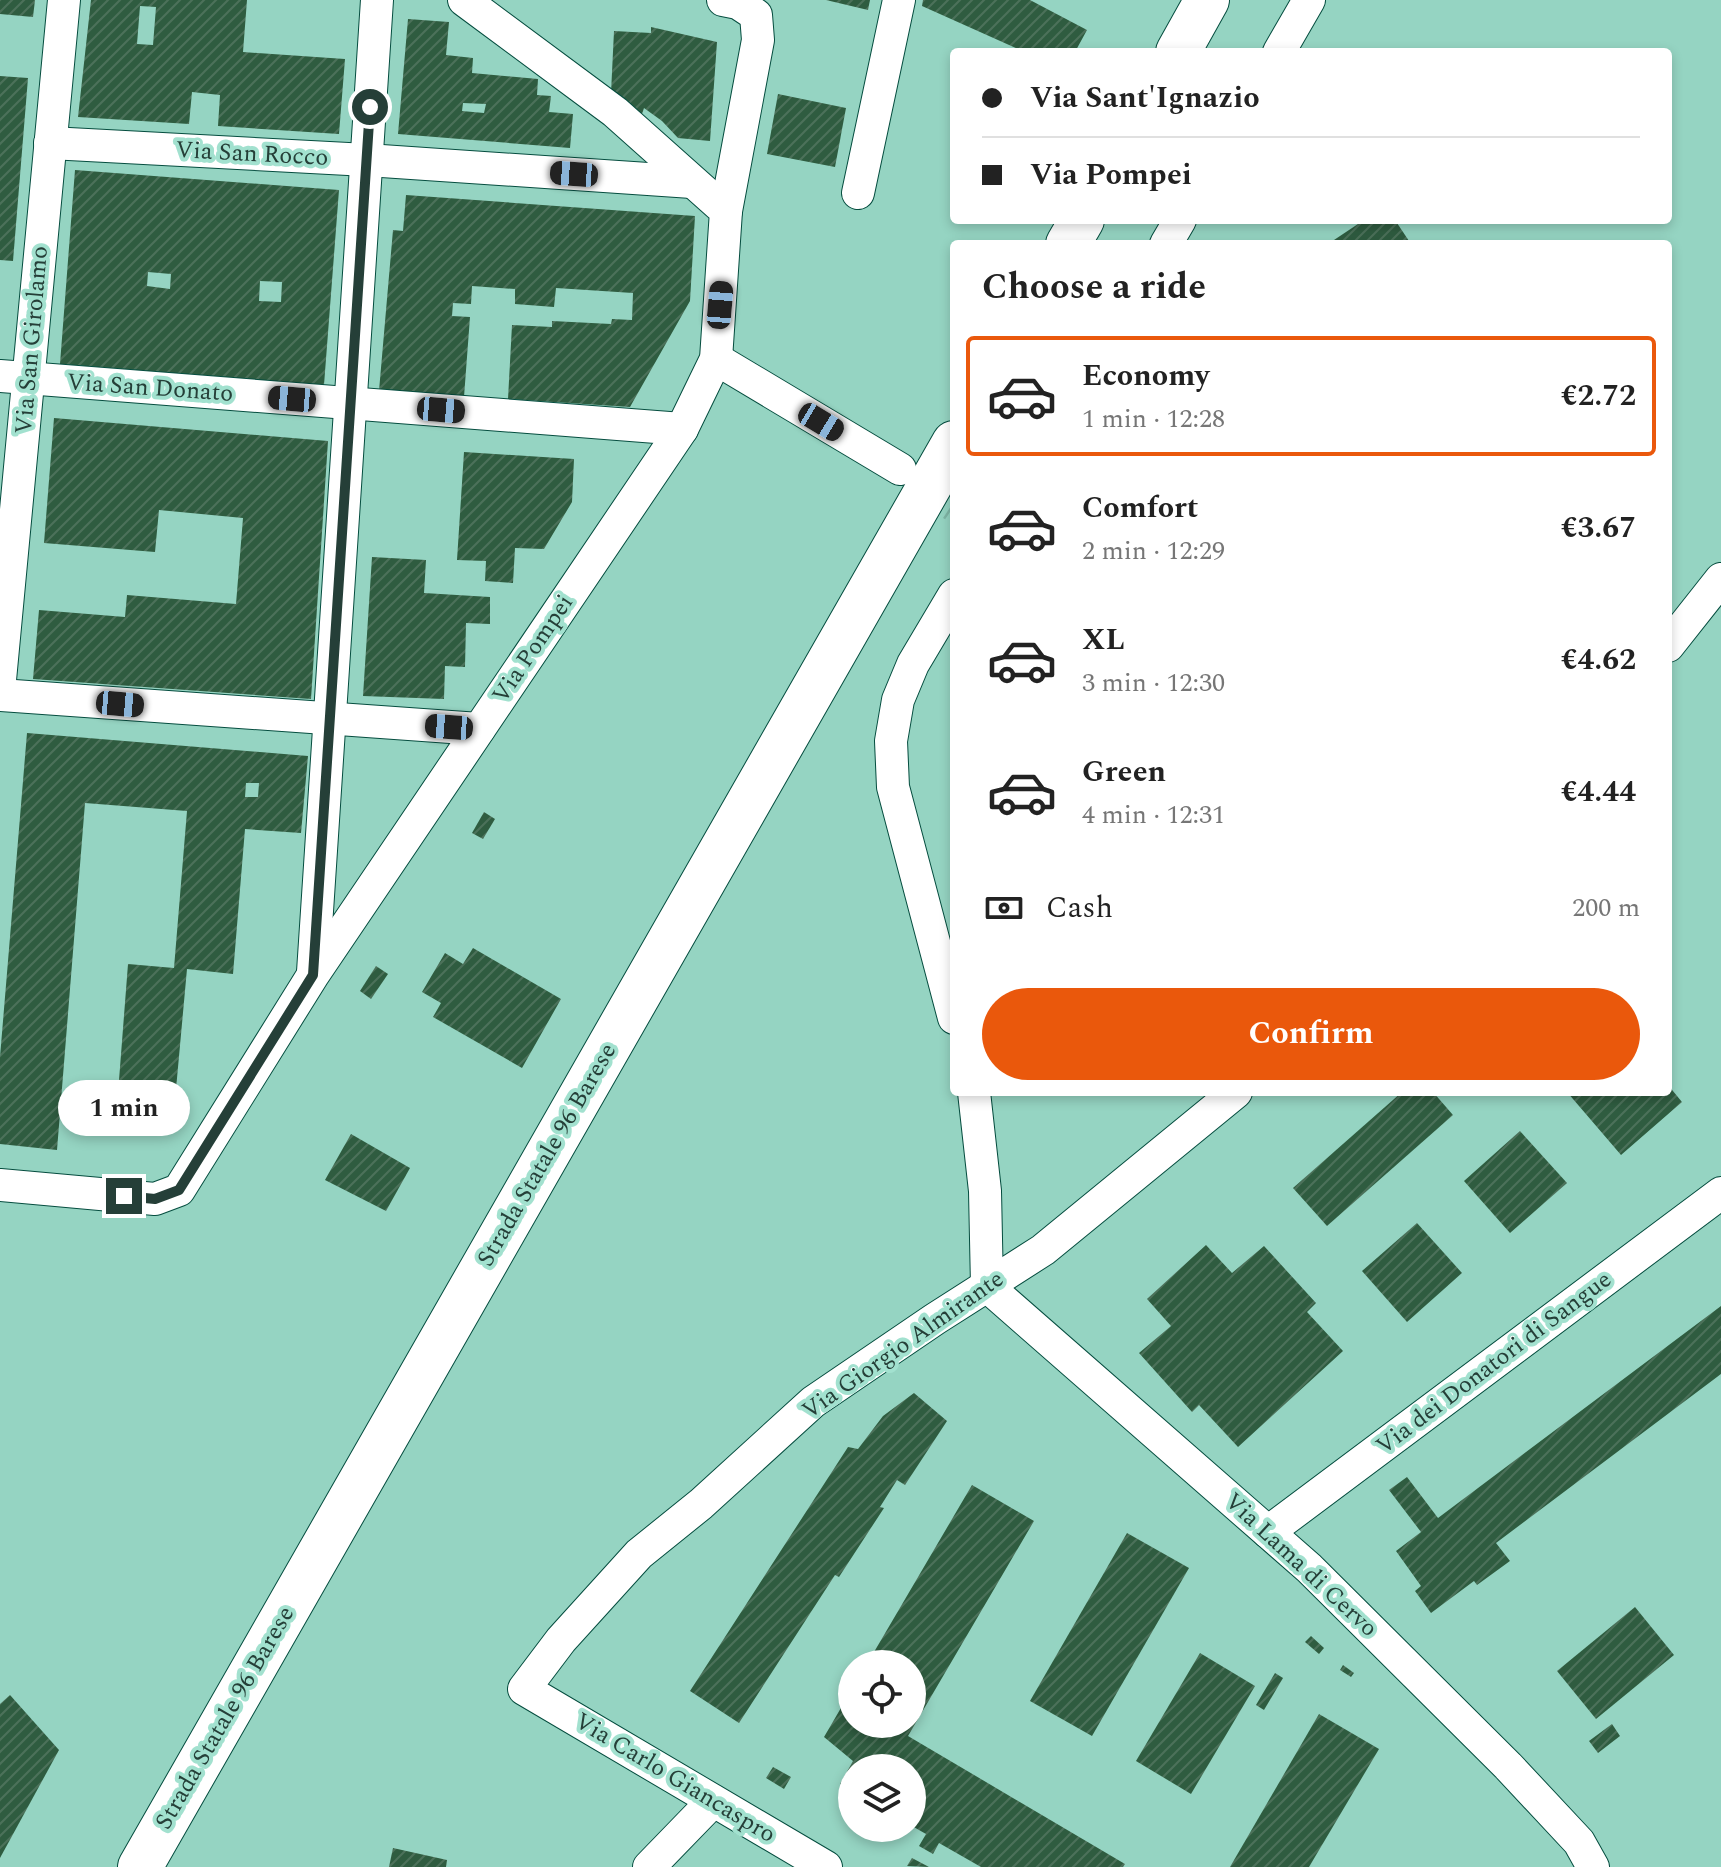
<!DOCTYPE html>
<html lang="en">
<head>
<meta charset="utf-8">
<style>
  :root { --surface:#fff; --page:#f6f6f6; --text:#222; --muted:#767676; --line:#e0e0e0; --accent:#ea580c }
  body { margin:0; font-family:Spectral,serif; background:var(--page); color:var(--text); height:100vh; display:flex; flex-direction:column; font-size:30px; white-space:nowrap }
  * { box-sizing:border-box; margin:0 }
  p { font-size:26px; color:var(--muted) }
  .icon { flex:none; width:44px; height:44px; fill:none; stroke:currentColor; stroke-width:2; stroke-linecap:round; stroke-linejoin:round }
  .map { position:relative; flex:1; overflow:hidden }
  .drawer { position:absolute; left:950px; top:240px; width:722px; height:856px; display:flex; flex-direction:column; background:var(--surface); border-radius:8px; box-shadow:0 4px 12px #0003 }
  .drawer>* { flex:none }
  .banner { position:absolute; left:950px; top:48px; width:722px; height:176px; border-radius:8px; box-shadow:0 4px 12px #0003; display:grid; align-content:center; height:176px; padding:0 32px; background:var(--surface) }
  .controls { position:absolute; left:838px; top:1650px; display:grid; gap:16px }
  .controls a { display:grid; place-items:center; width:88px; height:88px; border-radius:50%; background:var(--surface); box-shadow:0 4px 12px #0003; font-size:40px }
  .end { position:absolute; width:36px; height:36px; margin:-18px; border:10px solid #253f38; background:#fff; box-shadow:0 0 0 4px #fff }
  .from { border-radius:50% }
  .bubble { position:absolute; height:56px; border-radius:28px; background:var(--surface); box-shadow:0 4px 12px #0003; font-size:26px; font-weight:700; line-height:56px; text-align:center }
  .car { position:absolute; width:24px; height:48px; margin:-24px -12px; border-radius:10px; box-shadow:0 0 6px 2px #0007; background:linear-gradient(#222 24%,#8ab4d8 0 40%,#222 0 76%,#8ab4d8 0 86%,#222 0) }
  .banner b { display:flex; align-items:center; gap:28px; height:76px; font-size:30px }
  .banner b+b { border-top:2px solid var(--line) }
  .banner i { width:20px; height:20px; background:var(--text) }
  ul { padding:0; list-style:none }
  li { display:flex; align-items:center; gap:24px; height:120px; margin:0 16px 12px; padding:0 16px; border:4px solid transparent; border-radius:8px }
  li div { flex:1 }
  li b { display:block; font-size:30px }
  li em { font-style:normal; font-weight:700 }
  li.on { border-color:var(--accent) }
  li>.icon { width:72px; height:72px; stroke-width:1.5 }
  h2 { padding:0 32px; font-size:36px; line-height:96px }
  .pay { display:flex; align-items:center; gap:20px; height:88px; padding:0 32px; font-size:30px }
  .pay p { margin-inline-start:auto }
  .action { display:flex; gap:16px; margin-top:auto; padding:16px 32px }
  .action a { flex:1; height:92px; border-radius:48px; background:var(--accent); color:#fff; font-size:32px; font-weight:700; line-height:92px; text-align:center }
  .map>svg:first-child { display:block }
</style>
</head>
<body>
<div class="map">
<svg width="1721" height="1867" viewBox="0 0 1721 1867">
  <defs>
    <pattern id="building-hatch" width="6" height="6" patternUnits="userSpaceOnUse" patternTransform="scale(2)"><rect width="6" height="6" fill="#2f5c40"/><path d="M-1 1l2-2M0 6l6-6M5 7l2-2" fill="none" stroke="#4c715a"/></pattern>
  </defs>
  <rect width="100%" height="100%" fill="#95d4c2"/>
  <g fill="url(#building-hatch)" fill-rule="evenodd">
    <path d="M0 0H35L33 17 0 14Z"/>
    <path d="M91 0H247L243 52 345 59 339 134 218 126 220 95 192 92 189 124 78 117ZM140 6 156 7 153 45 137 44Z"/>
    <path d="M826 0H870L868 10Z"/>
    <path d="M923 0H1030L1087 30 1075 52H1017L1018 49 922 6Z"/>
    <path d="M408 19 449 22 446 55 473 58 472 73 538 79 537 95 551 96 549 112 573 114 570 148 398 134ZM463 103 486 104 484 113 462 111Z"/>
    <path d="M651 27 717 42 710 141 678 138 662 121 644 108 642 114 611 93 614 31 651 33Z"/>
    <path d="M0 76 28 78 13 261 0 260Z"/>
    <path d="M778 94 846 108 835 167 767 154Z"/>
    <path d="M75 170 339 190 324 385 60 364ZM148 272 171 274 170 289 147 286ZM260 281 282 282 281 302 259 301Z"/>
    <path d="M406 195 695 216 690 301 630 407 508 399 512 325 552 327V321L611 324 612 319 632 320 633 293 556 288 554 307 515 304V289L472 286 471 304 453 303 452 316 470 317 464 397 379 391 393 230 403 231Z"/>
    <path d="M1364 220H1395L1411 244H1328Z"/>
    <path d="M54 418 328 441 311 699 33 679 39 610 125 617 127 595 236 604 243 518 159 510 155 552 44 543Z"/>
    <path d="M464 452 574 459 572 502 544 549 515 548 513 583 485 581 486 561 457 560Z"/>
    <path d="M372 557 426 560 424 593 490 597V624L466 623 465 667 445 666 444 699 363 696Z"/>
    <path d="M27 733 308 756 301 833 245 829 233 974 187 969 174 1111 117 1106 128 964 174 968 187 811 85 803 57 1150 0 1144V1057ZM246 783H259L258 797H245Z"/>
    <path d="M484 812 495 819 483 839 472 833Z"/>
    <path d="M473 948 561 999 522 1068 433 1017 441 1003 422 992 445 953 463 964Z"/>
    <path d="M376 966 388 974 371 999 360 991Z"/>
    <path d="M1668 1085 1682 1102 1621 1155 1567 1092H1668Z"/>
    <path d="M1402 1092H1433L1453 1115 1327 1226 1293 1188Z"/>
    <path d="M1520 1131 1567 1183 1510 1233 1464 1181Z"/>
    <path d="M351 1134 410 1168 386 1211 325 1180Z"/>
    <path d="M1417 1223 1462 1273 1407 1322 1362 1271Z"/>
    <path d="M1206 1245 1232 1273 1264 1246 1316 1303 1307 1312 1343 1351 1238 1447 1199 1405 1192 1412 1139 1353 1171 1326 1147 1299Z"/>
    <path d="M1721 1306V1374L1496 1543 1510 1561 1477 1585 1474 1581 1431 1613 1415 1591 1421 1586 1396 1551 1421 1532 1389 1490 1407 1477 1438 1518Z"/>
    <path d="M914 1393 947 1421 905 1485 897 1480 880 1507 884 1508 839 1577 835 1575 739 1723 690 1691 848 1447 858 1449 883 1416Z"/>
    <path d="M972 1485 1034 1521 908 1736 1125 1864 1123 1867H981L939 1843 933 1854 919 1846 926 1834 912 1826V1768H852V1791L840 1784 853 1761 824 1737 852 1689V1724H912V1664H867Z"/>
    <path d="M1127 1533 1189 1568 1092 1736 1030 1701Z"/>
    <path d="M1635 1607 1674 1655 1596 1719 1557 1671Z"/>
    <path d="M1311 1636 1324 1648 1319 1654 1305 1642Z"/>
    <path d="M1200 1653 1255 1686 1191 1794 1136 1761Z"/>
    <path d="M1343 1665 1354 1673 1351 1677 1340 1670Z"/>
    <path d="M1275 1673 1283 1678 1264 1710 1256 1705Z"/>
    <path d="M10 1695 59 1750 0 1858V1704Z"/>
    <path d="M1319 1714 1379 1749 1309 1867H1230Z"/>
    <path d="M1612 1724 1620 1736 1598 1753 1589 1741Z"/>
    <path d="M773 1767 791 1777 784 1789 766 1778Z"/>
    <path d="M393 1848 447 1860 446 1867H389Z"/>
    <path d="M912 1858 929 1867 907 1866Z"/>
  </g>
  <g fill="none" stroke-linecap="round" stroke-linejoin="round">
    <path stroke="#7fb6a6" stroke-width="32" stroke-dasharray="32 16" stroke-linecap="butt" d="M912 478 954 506"/>
    <defs>
      <g id="minor">
        <path d="M723 0 738 3 756 15 758 40 726 211"/>
        <path d="M1279 52 1309 0"/>
        <path d="M50 143 367 160 692 182"/>
        <path d="M858 193 899 0"/>
        <path d="M1166 244 1180 220"/>
        <path d="M716 359 900 469"/>
        <path d="M0 376 682 429"/>
        <path d="M954 595 913 664 898 700 891 741 893 787 954 1018"/>
        <path d="M1668 646 1721 579"/>
        <path d="M0 680 64 0"/>
        <path d="M0 695 479 729"/>
        <path d="M313 972 377 0"/>
        <path d="M974 1092 985 1191 987 1286"/>
        <path d="M0 1185 155 1199 179 1190 313 975 682 429 716 359 726 211 615 112 464 0"/>
        <path d="M987 1286 1309 1568 1508 1766 1579 1842 1593 1867"/>
        <path d="M1268 1532 1721 1193"/>
        <path d="M649 1867 713 1801"/>
        <path d="M826 1867 524 1689 561 1640 639 1554 701 1504 813 1402 935 1319 1043 1250 1236 1092"/>
      </g>
      <g id="primary">
        <path d="M1178 52 1207 0"/>
        <path d="M1068 244 1082 220"/>
        <path d="M140 1867 954 443"/>
      </g>
    </defs>
    <use href="#minor" stroke="#054d3f" stroke-width="34"/>
    <use href="#primary" stroke="#054d3f" stroke-width="46"/>
    <use href="#minor" stroke="#fff" stroke-width="32"/>
    <use href="#primary" stroke="#fff" stroke-width="44"/>
  </g>
  <g fill="none" stroke-linecap="round" stroke-linejoin="round">
    <path stroke="#253f38" stroke-width="10" d="M124 1196 155 1199 179 1190 313 975 370 107"/>
  </g>
  <g text-anchor="middle" dominant-baseline="central" stroke-width="8" stroke-linejoin="round" paint-order="stroke">
    <g font-size="24" fill="#253f38" stroke="#a2e1cf">
      <text transform="translate(252 154) rotate(3)">Via San Rocco</text>
      <text transform="translate(32 340) rotate(-85)">Via San Girolamo</text>
      <text transform="translate(150 388) rotate(4)">Via San Donato</text>
      <text transform="translate(533 649) rotate(-56)">Via Pompei</text>
      <text transform="translate(547 1155) rotate(-60)">Strada Statale 96 Barese</text>
      <text transform="translate(903 1345) rotate(-35)">Via Giorgio Almirante</text>
      <text transform="translate(1494 1363) rotate(-37)">Via dei Donatori di Sangue</text>
      <text transform="translate(1301 1565) rotate(43)">Via Lama di Cervo</text>
      <text transform="translate(225 1718) rotate(-60)">Strada Statale 96 Barese</text>
      <text transform="translate(675 1778) rotate(31)">Via Carlo Giancaspro</text>
    </g>
  </g>
</svg>
<div class="controls">
<a><svg class="icon" aria-label="locate" viewBox="0 0 24 24"><circle cx="12" cy="12" r="6"/><path d="M12 2v4M12 18v4M2 12h4M18 12h4"/></svg></a>
<a><svg class="icon" aria-label="layers" viewBox="0 0 24 24"><path d="M12 4l9 5-9 5-9-5zM3 14l9 5 9-5"/></svg></a>
</div>
<i class="end from" style="left:370px;top:107px"></i>
<i class="end" style="left:124px;top:1196px"></i>
<div class="bubble" style="left:58px;top:1080px;width:132px">1 min</div>
<i class="car" style="left:574px;top:174px;rotate:274deg"></i>
<i class="car" style="left:720px;top:305px;rotate:5deg"></i>
<i class="car" style="left:292px;top:399px;rotate:275deg"></i>
<i class="car" style="left:441px;top:410px;rotate:95deg"></i>
<i class="car" style="left:821px;top:422px;rotate:121deg"></i>
<i class="car" style="left:120px;top:704px;rotate:95deg"></i>
<i class="car" style="left:449px;top:727px;rotate:274deg"></i>
<div class="banner">
<b><i class="from"></i>Via Sant'Ignazio</b>
<b><i></i>Via Pompei</b>
</div>
<section class="drawer">
<h2>Choose a ride</h2>
<ul>
<li class="on"><svg class="icon" aria-label="car" viewBox="0 0 24 24"><path d="M5 17H2v-5l4-1 3-4h7l3 4 3 1v5h-3M9 17h6M6 11h13"/><circle cx="7" cy="17" r="2"/><circle cx="17" cy="17" r="2"/></svg><div><b>Economy</b><p>1 min · 12:28</p></div><em>€2.72</em></li>
<li><svg class="icon" aria-label="car" viewBox="0 0 24 24"><path d="M5 17H2v-5l4-1 3-4h7l3 4 3 1v5h-3M9 17h6M6 11h13"/><circle cx="7" cy="17" r="2"/><circle cx="17" cy="17" r="2"/></svg><div><b>Comfort</b><p>2 min · 12:29</p></div><em>€3.67</em></li>
<li><svg class="icon" aria-label="car" viewBox="0 0 24 24"><path d="M5 17H2v-5l4-1 3-4h7l3 4 3 1v5h-3M9 17h6M6 11h13"/><circle cx="7" cy="17" r="2"/><circle cx="17" cy="17" r="2"/></svg><div><b>XL</b><p>3 min · 12:30</p></div><em>€4.62</em></li>
<li><svg class="icon" aria-label="car" viewBox="0 0 24 24"><path d="M5 17H2v-5l4-1 3-4h7l3 4 3 1v5h-3M9 17h6M6 11h13"/><circle cx="7" cy="17" r="2"/><circle cx="17" cy="17" r="2"/></svg><div><b>Green</b><p>4 min · 12:31</p></div><em>€4.44</em></li>
</ul>
<div class="pay"><svg class="icon" aria-label="cash" viewBox="0 0 24 24"><path d="M3 7h18v10H3z"/><circle cx="12" cy="12" r="2"/></svg>Cash<p>200 m</p></div>
<div class="action"><a>Confirm</a></div>
</section>
</div>
</body>
</html>
